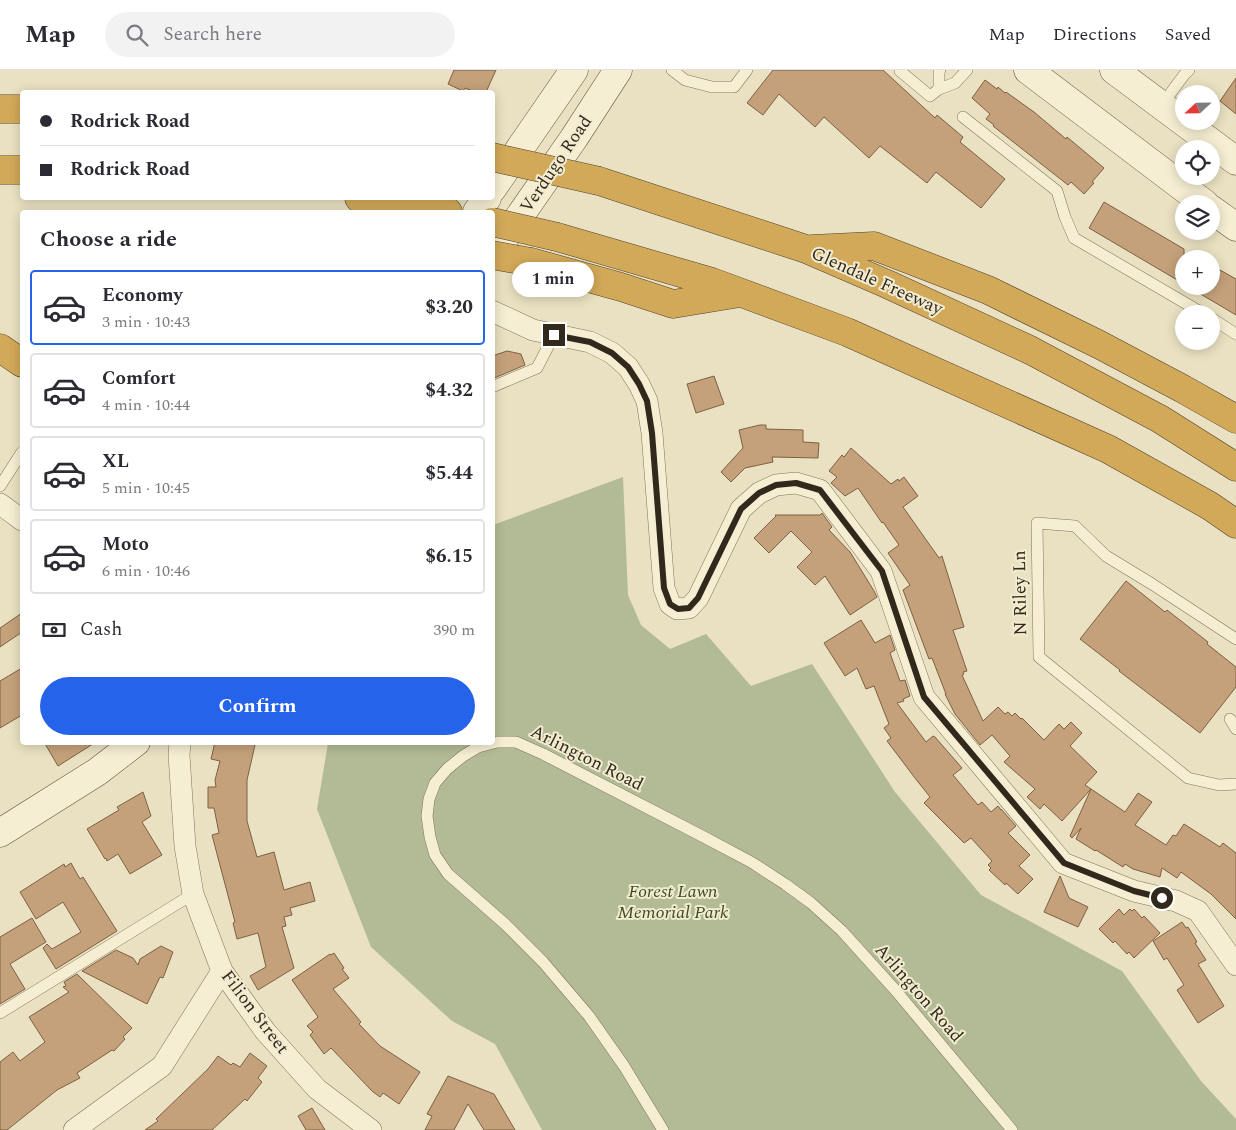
<!DOCTYPE html>
<html lang="en">
<head>
<meta charset="utf-8">
<style>
  :root { --surface:#fff; --page:#f2f2f3; --text:#2b2b33; --muted:#7c7c81; --line:#e1e1e2; --accent:#2563eb }
  body { margin:0; font-family:Spectral,serif; background:var(--page); color:var(--text); height:100vh; display:flex; flex-direction:column; font-size:19px; white-space:nowrap }
  * { box-sizing:border-box; margin:0 }
  p { font-size:16px; color:var(--muted) }
  .icon { flex:none; width:28px; height:28px; fill:none; stroke:currentColor; stroke-width:2; stroke-linecap:round; stroke-linejoin:round }
  .map { position:relative; flex:1; overflow:hidden }
  .side { position:absolute; left:20px; top:140px; width:475px; height:535px; display:flex; flex-direction:column; background:var(--surface); border-radius:5px; box-shadow:0 2px 12px #0003 }
  .side>* { flex:none }
  .top-card { position:absolute; left:20px; top:20px; width:475px; height:110px; border-radius:5px; box-shadow:0 2px 12px #0003; display:grid; align-content:center; height:110px; padding:0 20px; background:var(--surface) }
  .needle { width:32px; rotate:248deg }
  .fabs { position:absolute; left:1175px; top:15px; display:grid; gap:10px }
  .fabs a { display:grid; place-items:center; width:45px; height:45px; border-radius:50%; background:var(--surface); box-shadow:0 2px 12px #0003; font-size:25px }
  .end { position:absolute; width:22px; height:22px; margin:-11px; border:6px solid #32291d; background:#fff; box-shadow:0 0 0 2px #fff }
  .from { border-radius:50% }
  .bubble { position:absolute; height:35px; border-radius:18px; background:var(--surface); box-shadow:0 2px 12px #0003; font-size:16px; font-weight:700; line-height:35px; text-align:center }
  .top-card b { display:flex; align-items:center; gap:18px; height:48px; font-size:19px }
  .top-card b+b { border-top:1px solid var(--line) }
  .top-card i { width:12px; height:12px; background:var(--text) }
  ul { padding:0; list-style:none }
  li { display:flex; align-items:center; gap:15px; height:75px; margin:0 10px 8px; padding:0 10px; border:2px solid var(--line); border-radius:5px }
  li div { flex:1 }
  li b { display:block; font-size:19px }
  li em { font-style:normal; font-weight:700 }
  li.on { border-color:var(--accent) }
  li>.icon { width:45px; height:45px; stroke-width:1.5 }
  h2 { padding:0 20px; font-size:22px; line-height:60px }
  .pay { display:flex; align-items:center; gap:12px; height:55px; padding:0 20px; font-size:19px }
  .pay p { margin-inline-start:auto }
  .primary-button { display:flex; gap:10px; margin-top:auto; padding:10px 20px }
  .primary-button a { flex:1; height:58px; border-radius:30px; background:var(--accent); color:#fff; font-size:20px; font-weight:700; line-height:58px; text-align:center }
  header { display:flex; align-items:center; gap:30px; box-sizing:border-box; height:70px; padding:0 25px; background:var(--surface); border-bottom:1px solid var(--line) }
  header strong { font-size:24px }
  nav { display:flex; gap:28px; margin-inline-start:auto; font-size:18px }
  .search { width:350px; height:45px; background:var(--page); display:flex; align-items:center; gap:12px; box-sizing:border-box; padding:0 18px; border-radius:28px; color:var(--muted); font-size:19px }
  .map>svg:first-child { display:block }
</style>
</head>
<body>
<header>
<strong>Map</strong>
<div class="search"><svg class="icon" aria-label="search" viewBox="0 0 24 24"><circle cx="10" cy="10" r="6"/><path d="M15 15l6 6"/></svg>Search here</div>
<nav><a>Map</a><a>Directions</a><a>Saved</a></nav>
</header>
<div class="map">
<svg width="1236" height="1060" viewBox="0 0 1236 1060">
  <rect width="100%" height="100%" fill="#e9e1c1"/>
  <path fill="#b2bb95" d="M623 407 628 525 641 555 670 579 706 564 751 616 812 594 895 722 981 825 1122 901 1201 1011 1236 1049V1060H542L495 974 452 951 371 877 317 739 328 673 492 672 493 455Z"/>
  <g fill="#c4a17a" stroke="#7e6042">
    <path d="M454 0H496L486 22H475L465 18 463 21 448 14Z"/>
    <path d="M773 0H883L935 48 937 45 963 67 960 72 1005 109 981 138 936 102 927 113 880 76 869 88 824 47 815 57 779 24 763 45 747 33Z"/>
    <path d="M1236 8V44L1220 31Z"/>
    <path d="M985 10 997 19 998 17 1005 23 1006 22 1034 42 1066 69 1067 67 1104 98 1092 112 1094 113 1084 124 1071 112 1068 115 993 56 994 55 986 49 990 44 972 28Z"/>
    <path d="M1104 132 1184 179V214L1089 158Z"/>
    <path d="M1211 195 1236 209V245L1187 216H1211Z"/>
    <path d="M507 281 521 284 525 295 492 309V286Z"/>
    <path d="M714 306 724 334 696 343 687 314Z"/>
    <path d="M760 355H766V359L803 360V372L819 373 818 388 772 387 773 392 745 398 731 412 721 402 743 378 739 360Z"/>
    <path d="M851 378 891 414 898 409 899 411 904 407 918 426 903 437 939 488 942 486 964 557 953 560 967 601 963 602 964 604 962 605 983 651 998 637 1005 644 1008 642 1012 646 1015 643 1021 649 1022 648 1044 670 1059 654 1064 659 1071 652 1082 663 1070 676 1097 702 1085 715 1091 719 1062 751 1044 734 1040 739 1027 727 1035 719 1004 692 1010 686 992 665 980 675 955 644 945 624H946L932 588 929 589 903 520 910 515 888 483 899 475 883 452 882 453 858 418 845 426 831 413 837 407 829 401 842 385 844 387Z"/>
    <path d="M822 443 832 457 829 460 850 482 874 521 877 527 850 545 825 506 815 515 797 497 812 482 791 461 769 483 754 468 776 446 775 445H820Z"/>
    <path d="M1126 511 1165 542 1167 540 1208 572 1207 574 1236 597V617L1200 663 1119 601 1120 600 1080 569Z"/>
    <path d="M22 543V562L0 577V558Z"/>
    <path d="M861 550 875 573 890 565 895 580 890 583 900 611 905 610 910 626 903 629 904 631 897 633 926 672 933 666 935 667 962 698 953 705 978 735 982 732 991 742 998 736 1001 740V739L1016 756 1008 763 1030 785 1019 796 1033 809 1018 824 1006 813 1005 815 989 800 991 798 988 795 992 791 971 768 964 773 924 733 930 727 915 708 887 671 891 668 884 658 889 654 874 616 866 619 857 598 845 606 824 573Z"/>
    <path d="M22 598V645L0 658V611Z"/>
    <path d="M44 672H96L58 696Z"/>
    <path d="M215 672H245L255 675 247 710V751L257 787 274 782 284 820 310 812 315 831 290 838 292 845 284 847 286 856 282 857 294 898 258 920 250 906 266 897 258 863 237 869 233 853 235 852 212 765 219 763 214 738H208V717H216L215 710 220 691 211 689Z"/>
    <path d="M1091 719 1125 742 1138 723 1152 732 1135 755 1166 775 1173 765 1176 766 1184 754 1220 777 1223 773 1236 783V849L1211 824 1181 802 1177 808 1162 798 1160 807 1133 799 1125 794 1123 797 1096 780 1095 781 1076 769 1081 758 1072 768 1070 766Z"/>
    <path d="M143 722 151 746 142 752 162 785 130 804 118 784 107 791 106 788 105 789 87 759 119 740 117 737Z"/>
    <path d="M71 793 80 809 83 807 117 861 56 899 43 878 47 874 52 879 81 862 63 832 36 849 20 822 64 794 65 797Z"/>
    <path d="M1060 806 1069 828 1088 837 1078 857 1044 842Z"/>
    <path d="M1119 839 1124 845 1130 839 1132 841 1134 839 1142 848 1144 846 1160 863 1134 888 1129 882 1127 884 1115 871 1113 873 1099 859Z"/>
    <path d="M32 848 46 872 10 894 25 919 0 934V867Z"/>
    <path d="M1182 852 1186 858 1188 857 1197 872 1195 873 1206 890 1198 894 1224 936 1198 953 1177 920 1184 915 1167 888 1164 890 1153 871Z"/>
    <path d="M161 876 173 882 163 908 160 907 147 934 82 901 116 880 133 888 138 895 140 889Z"/>
    <path d="M334 883 344 898 342 899 349 908 333 919 361 952 359 954 380 976 420 1002 399 1034 383 1023 380 1027 372 1021 331 978 324 984 310 965 313 962 307 956 318 947 292 910 330 884 331 885Z"/>
    <path d="M77 904 132 958 123 967 125 969 114 981 112 980 77 1003 80 1008 57 1020 7 1060H0V992L13 982 20 991 45 972 29 947 69 922 63 917 66 916 64 912Z"/>
    <path d="M250 983 267 996 258 1008 262 1012 247 1031 245 1029 212 1060H145L158 1051 156 1049 208 999 218 986 231 995 233 993 240 997Z"/>
    <path d="M448 1006 494 1024 515 1060H484L468 1034 454 1060H425L432 1046 427 1044Z"/>
    <path d="M312 1038 325 1060H306L298 1046Z"/>
  </g>
  <g fill="none" stroke-linecap="round" stroke-linejoin="round">
    <defs>
      <g id="lane">
        <path d="M672 0 685 10 712 17H734L747 0"/>
        <path d="M900 1 930 26 939 19 955 13 967 0"/>
        <path d="M939 19V1L940 0"/>
        <path d="M1161 36 1184 5 1189 0"/>
        <path d="M963 47 1057 121 1065 147 1074 168 1204 244"/>
        <path d="M1211 248 1236 264"/>
        <path d="M492 317 537 298 554 265"/>
        <path d="M0 416 22 382"/>
        <path d="M1236 569 1152 514 1106 486 1075 456 1037 453 1039 587 1188 708 1219 715 1236 714"/>
        <path d="M1230 649 1236 659"/>
        <path d="M0 943 193 824"/>
        <path d="M663 1060 624 996 589 946 543 892 505 854 448 804 435 785 430 767 427 746 429 729 435 713 447 699 463 686 478 677 497 672H516L543 684 702 766 751 792 785 814 811 833 842 861 897 922 1012 1060"/>
      </g>
      <g id="street">
        <path d="M492 241 533 260 590 272 612 283 628 297 639 314 647 331 652 363 664 518 670 534 677 539 689 538 698 528 741 439 759 423 776 415 796 413 820 420 881 501 924 627 1063 793 1134 821 1176 831 1198 841 1236 895"/>
        <path d="M0 434 22 450"/>
        <path d="M180 672 179 685 185 776 193 824 222 901 265 961 317 1019 371 1060"/>
        <path d="M74 1060 162 996 222 901"/>
      </g>
      <g id="secondary">
        <path d="M1028 0 1205 134"/>
        <path d="M1114 0 1236 91"/>
        <path d="M492 119 574 0"/>
        <path d="M1211 139 1236 157"/>
        <path d="M477 142 487 128"/>
        <path d="M492 186 574 68 618 0"/>
        <path d="M0 763 97 702 136 672"/>
      </g>
      <g id="highway">
        <path d="M0 39H22"/>
        <path d="M0 100H22"/>
        <path d="M599 111 806 179 887 214 1030 280 1160 349 1236 397"/>
        <path d="M359 128 424 137 448 142"/>
        <path d="M557 167 712 212 847 262 1108 379 1210 436 1236 454"/>
        <path d="M812 179 874 176 988 220 1100 275 1183 319 1236 349"/>
        <path d="M531 192 621 217 673 234 740 223"/>
        <path d="M0 278 22 293"/>
      </g>
    </defs>
    <use href="#lane" stroke="#81735a" stroke-width="12"/>
    <use href="#street" stroke="#81735a" stroke-width="22"/>
    <use href="#secondary" stroke="#62543e" stroke-width="29"/>
    <use href="#highway" stroke="#4f412e" stroke-width="29"/>
    <use href="#lane" stroke="#f5eed3" stroke-width="11"/>
    <use href="#street" stroke="#f5eed3" stroke-width="21"/>
    <use href="#secondary" stroke="#f5eed3" stroke-width="28"/>
    <use href="#highway" stroke="#d2a958" stroke-width="28"/>
    <defs>
      <g id="highway-bridge">
        <path d="M492 87 599 111"/>
        <path d="M492 152 557 167"/>
        <path d="M492 185 531 192"/>
      </g>
    </defs>
    <use href="#highway-bridge" stroke="#4f412e" stroke-width="29" stroke-linecap="butt"/>
    <use href="#highway-bridge" stroke="#d2a958" stroke-width="28"/>
  </g>
  <g fill="none" stroke-linecap="round" stroke-linejoin="round">
    <path stroke="#32291d" stroke-width="6" d="M554 265 590 272 612 283 628 297 639 314 647 331 652 363 664 518 670 534 678 539 689 538 698 528 741 439 759 423 776 415 796 413 820 420 882 501 924 627 1064 793 1134 821 1162 828"/>
  </g>
  <g text-anchor="middle" dominant-baseline="central" stroke-width="4" stroke-linejoin="round" paint-order="stroke">
    <g font-size="18" fill="#32291d" stroke="#f1ebd0">
      <text transform="translate(556 94) rotate(-56)">Verdugo Road</text>
      <text transform="translate(877 211) rotate(24)">Glendale Freeway</text>
      <text transform="translate(1020 523) rotate(-91)">N Riley Ln</text>
      <text transform="translate(587 688) rotate(27)">Arlington Road</text>
      <text transform="translate(919 923) rotate(49)">Arlington Road</text>
      <text transform="translate(255 942) rotate(53)">Filion Street</text>
    </g>
    <g font-size="18" font-style="italic" fill="#3e4c26" stroke="#f1ebd0">
      <text x="673" y="821">Forest Lawn<tspan x="673" dy="21">Memorial Park</tspan></text>
    </g>
  </g>
</svg>
<div class="fabs">
<a><svg class="needle" viewBox="-14 -14 28 28"><path d="M0-13l5 13h-10z" fill="#e53935"/><path d="M0 13l5-13h-10z" fill="#7c7c81"/></svg></a>
<a><svg class="icon" aria-label="locate" viewBox="0 0 24 24"><circle cx="12" cy="12" r="6"/><path d="M12 2v4M12 18v4M2 12h4M18 12h4"/></svg></a>
<a><svg class="icon" aria-label="layers" viewBox="0 0 24 24"><path d="M12 4l9 5-9 5-9-5zM3 14l9 5 9-5"/></svg></a>
<a>+</a>
<a>−</a>
</div>
<i class="end from" style="left:1162px;top:828px"></i>
<i class="end" style="left:554px;top:265px"></i>
<div class="bubble" style="left:512px;top:192px;width:82px">1 min</div>
<div class="top-card">
<b><i class="from"></i>Rodrick Road</b>
<b><i></i>Rodrick Road</b>
</div>
<section class="side">
<h2>Choose a ride</h2>
<ul>
<li class="on"><svg class="icon" aria-label="car" viewBox="0 0 24 24"><path d="M5 17H2v-5l4-1 3-4h7l3 4 3 1v5h-3M9 17h6M6 11h13"/><circle cx="7" cy="17" r="2"/><circle cx="17" cy="17" r="2"/></svg><div><b>Economy</b><p>3 min · 10:43</p></div><em>$3.20</em></li>
<li><svg class="icon" aria-label="car" viewBox="0 0 24 24"><path d="M5 17H2v-5l4-1 3-4h7l3 4 3 1v5h-3M9 17h6M6 11h13"/><circle cx="7" cy="17" r="2"/><circle cx="17" cy="17" r="2"/></svg><div><b>Comfort</b><p>4 min · 10:44</p></div><em>$4.32</em></li>
<li><svg class="icon" aria-label="car" viewBox="0 0 24 24"><path d="M5 17H2v-5l4-1 3-4h7l3 4 3 1v5h-3M9 17h6M6 11h13"/><circle cx="7" cy="17" r="2"/><circle cx="17" cy="17" r="2"/></svg><div><b>XL</b><p>5 min · 10:45</p></div><em>$5.44</em></li>
<li><svg class="icon" aria-label="car" viewBox="0 0 24 24"><path d="M5 17H2v-5l4-1 3-4h7l3 4 3 1v5h-3M9 17h6M6 11h13"/><circle cx="7" cy="17" r="2"/><circle cx="17" cy="17" r="2"/></svg><div><b>Moto</b><p>6 min · 10:46</p></div><em>$6.15</em></li>
</ul>
<div class="pay"><svg class="icon" aria-label="cash" viewBox="0 0 24 24"><path d="M3 7h18v10H3z"/><circle cx="12" cy="12" r="2"/></svg>Cash<p>390 m</p></div>
<div class="primary-button"><a>Confirm</a></div>
</section>
</div>
</body>
</html>
